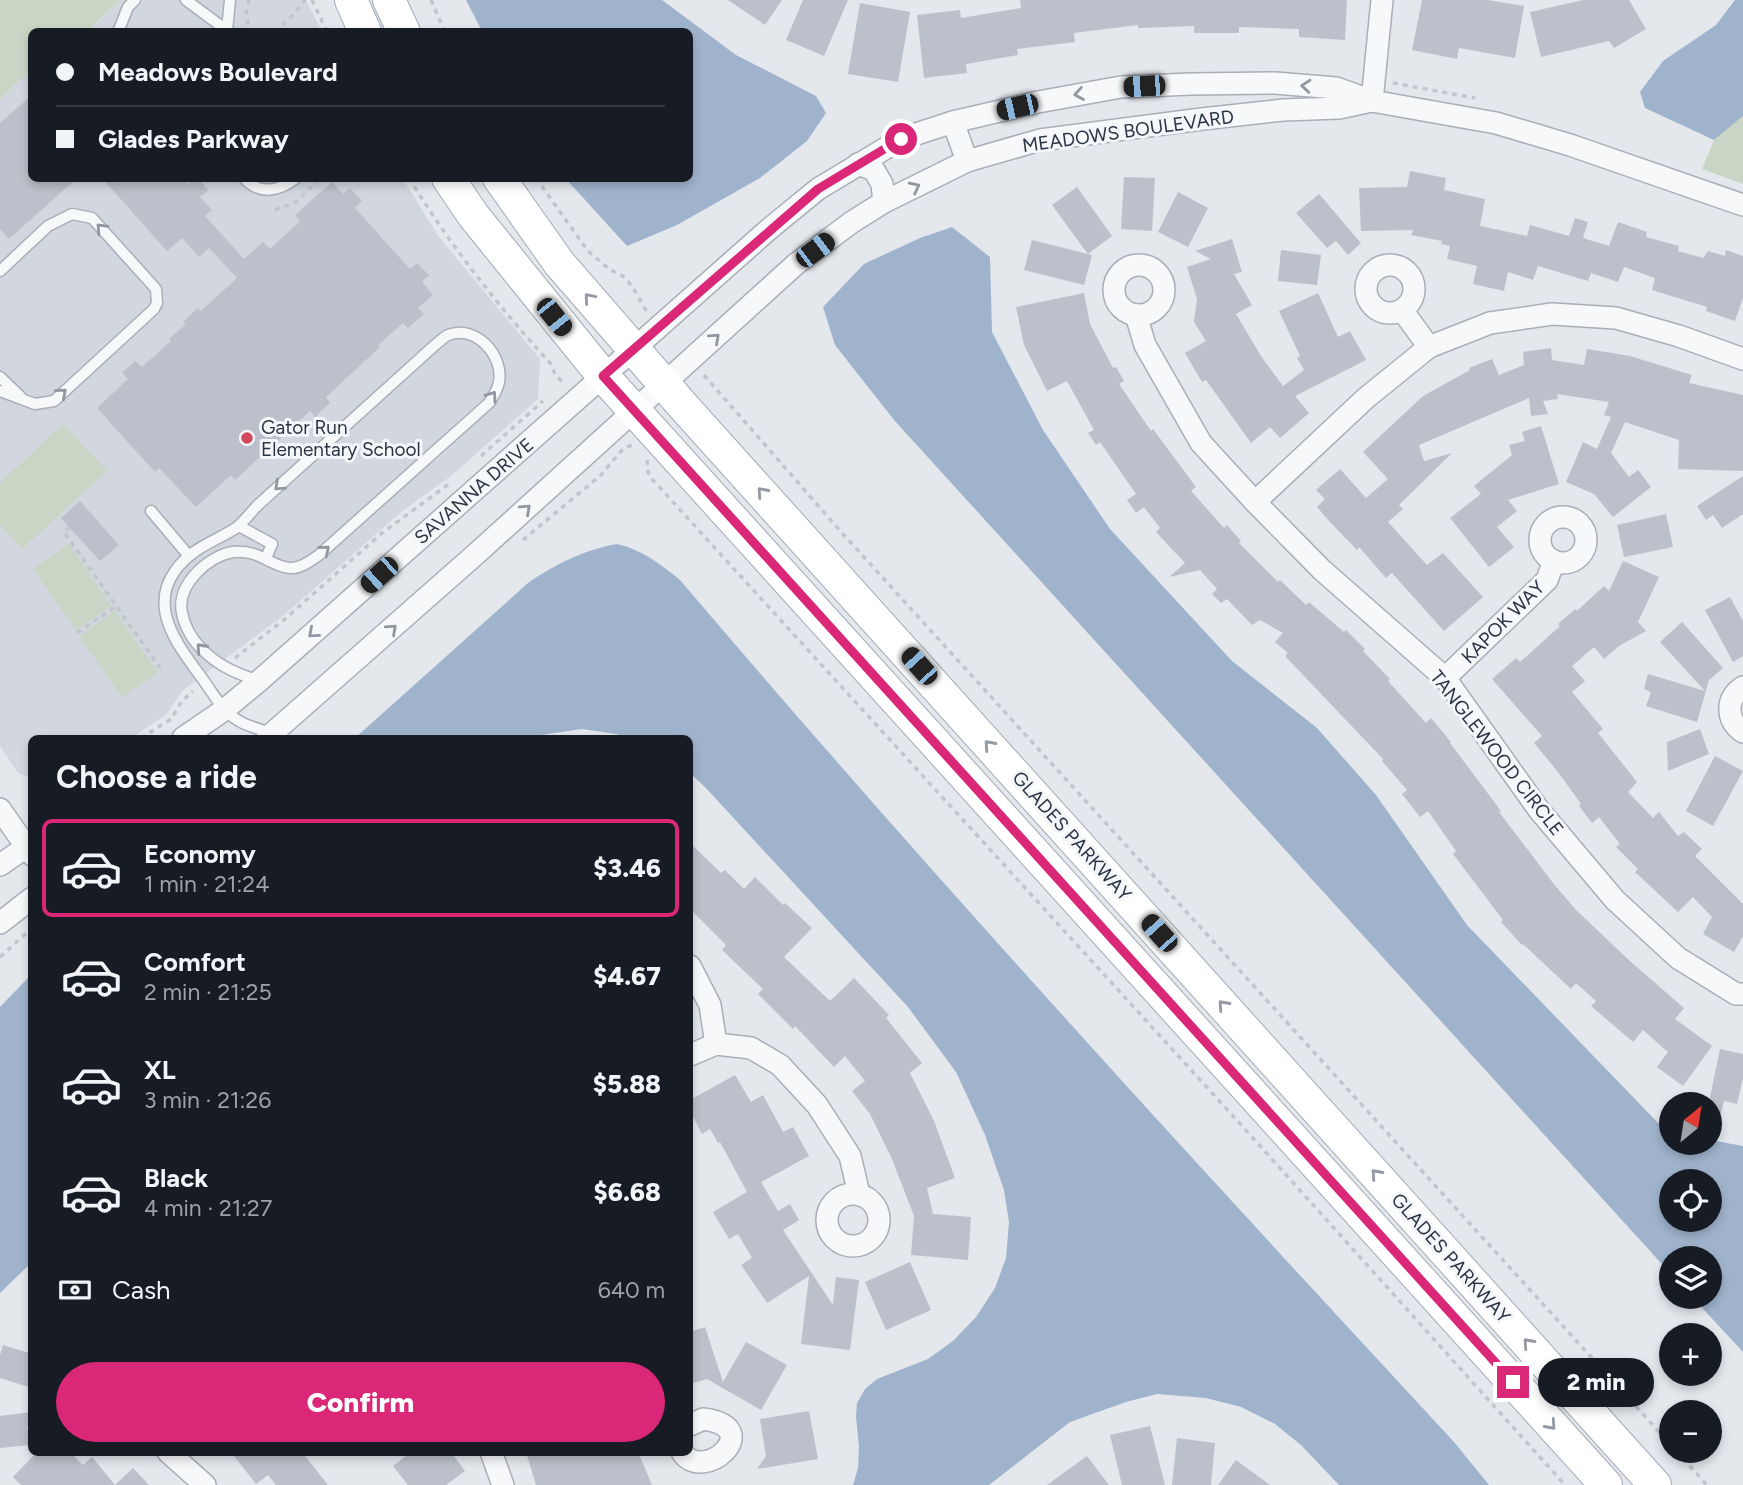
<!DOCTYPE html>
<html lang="en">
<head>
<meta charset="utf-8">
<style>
  :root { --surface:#171b24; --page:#242831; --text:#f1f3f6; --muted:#9ea1a6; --line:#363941; --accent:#db2777 }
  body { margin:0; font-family:Figtree,sans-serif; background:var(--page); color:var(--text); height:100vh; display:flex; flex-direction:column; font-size:26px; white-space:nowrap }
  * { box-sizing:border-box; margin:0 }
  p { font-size:23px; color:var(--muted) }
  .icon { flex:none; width:38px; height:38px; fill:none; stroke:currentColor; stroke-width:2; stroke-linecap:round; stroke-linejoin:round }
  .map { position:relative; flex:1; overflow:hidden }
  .details { position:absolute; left:28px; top:735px; width:665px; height:721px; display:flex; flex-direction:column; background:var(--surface); border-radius:10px; box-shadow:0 4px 10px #0003 }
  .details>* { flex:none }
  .top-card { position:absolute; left:28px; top:28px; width:665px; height:154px; border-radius:10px; box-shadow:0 4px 10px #0003; display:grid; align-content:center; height:154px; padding:0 28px; background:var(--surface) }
  .needle { width:46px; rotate:30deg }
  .fabs { position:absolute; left:1659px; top:1092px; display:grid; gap:14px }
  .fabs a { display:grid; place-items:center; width:63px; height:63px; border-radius:50%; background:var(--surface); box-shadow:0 4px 10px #0003; font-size:35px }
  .end { position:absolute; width:32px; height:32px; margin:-16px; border:9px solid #db2777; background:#fff; box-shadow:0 0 0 4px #fff }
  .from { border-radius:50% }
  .bubble { position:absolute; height:49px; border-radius:24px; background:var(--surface); box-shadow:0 4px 10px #0003; font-size:23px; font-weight:800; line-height:49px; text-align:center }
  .car { position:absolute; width:21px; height:42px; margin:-21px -10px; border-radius:9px; box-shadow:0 0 5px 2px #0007; background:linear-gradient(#222 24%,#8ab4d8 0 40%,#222 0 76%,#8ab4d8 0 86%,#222 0) }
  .top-card b { display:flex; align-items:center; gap:24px; height:66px; font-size:26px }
  .top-card b+b { border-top:2px solid var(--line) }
  .top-card i { width:18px; height:18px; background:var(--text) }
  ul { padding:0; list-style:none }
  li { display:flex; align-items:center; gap:21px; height:98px; margin:0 14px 10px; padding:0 14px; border:4px solid transparent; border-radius:10px }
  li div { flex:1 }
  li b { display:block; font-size:26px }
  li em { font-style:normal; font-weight:800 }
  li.current { border-color:var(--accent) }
  li>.icon { width:63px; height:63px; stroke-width:1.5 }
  h2 { padding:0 28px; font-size:32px; line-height:84px }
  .pay { display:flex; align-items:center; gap:18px; height:77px; padding:0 28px; font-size:26px }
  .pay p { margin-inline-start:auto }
  .action { display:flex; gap:14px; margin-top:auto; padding:14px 28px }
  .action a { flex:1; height:80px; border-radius:42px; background:var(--accent); color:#fff; font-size:28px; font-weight:800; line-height:80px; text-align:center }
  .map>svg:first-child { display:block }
</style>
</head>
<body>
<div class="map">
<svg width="1743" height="1485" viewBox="0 0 1743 1485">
  <rect width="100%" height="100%" fill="#e4e7ec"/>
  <g fill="#d2d6de">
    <path d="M120 0H306L322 31 88 32Z"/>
    <path d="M31 70 32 178 403 179 439 237 540 359 538 399 451 476 401 512 283 616 182 691 166 715 131 738H32L31 777 18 773 0 746V99Z"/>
  </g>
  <g fill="#c9d6c5">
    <path d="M0 0H120L88 31H84L80 27 74 31 32 32 31 70 0 99Z"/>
    <path d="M1743 116V184L1702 169 1714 140Z"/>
    <path d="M63 424 107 471 22 549 0 525V483Z"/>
    <path d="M69 544 111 606 76 630 33 569Z"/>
    <path d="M115 611 158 673 122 697 79 636Z"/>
  </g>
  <g fill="#9fb4cc" fill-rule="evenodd">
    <path d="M466 0H662L736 55 816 96 826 113 807 141 760 178 677 225 627 246 566 179 690 178V32L482 31Z"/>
    <path d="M1735 0H1743V116L1714 140 1645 108 1640 92 1663 61 1716 25Z"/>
    <path d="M952 227 990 257 992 332 1043 430 1110 529 1232 661 1317 728 1376 795 1467 925 1660 1125 1671 1129V1143H1710V1140L1743 1146V1352L1692 1297H1710V1258H1671V1274L894 420 835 345 823 307 864 264 920 238ZM1671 1181H1710V1220H1671Z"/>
    <path d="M617 544C643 550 660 564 680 580 930 874 1192 1159 1454 1442L1489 1485H1339L1301 1445 1275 1424 1241 1407 1206 1398 1157 1394 1126 1402 1070 1422 989 1485H853L858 1468 859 1446 856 1417 857 1403 865 1389 877 1379 928 1359 953 1341 976 1317 995 1288 1006 1258 1009 1222 1004 1190 985 1135 956 1072 908 1007 705 787 690 773V738H630L616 734 582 729 521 738H355L528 583C558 563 581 551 617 544Z"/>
    <path d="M31 975V1263L0 1293V1007Z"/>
  </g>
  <g fill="#bbc0ca">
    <path d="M728 0H782L765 25Z"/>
    <path d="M803 0H848L824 56 786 40Z"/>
    <path d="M1020 0H1347L1345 40 1299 37V29L1239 27V33H1194V26L1138 28V25L1074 33 1075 42 1017 49 1018 55 966 64 967 73 924 78 917 15 960 10 961 18 1021 8Z"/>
    <path d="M1422 0H1487L1524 6 1515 58 1459 48 1457 59 1412 50Z"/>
    <path d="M1583 0H1629L1646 29 1614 48 1609 41 1541 57 1530 12Z"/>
    <path d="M860 3 910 12 898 82 848 74Z"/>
    <path d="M32 95V178H77L9 239 0 229V123Z"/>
    <path d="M1410 171 1446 178 1444 190 1485 199 1480 226 1527 236 1530 225 1569 236 1575 218 1588 222 1583 238 1609 246 1618 222 1647 232 1646 237 1679 246 1678 251 1703 258 1708 251 1725 256 1726 250 1743 256V298L1735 321 1706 311 1707 307 1652 290 1655 278 1624 267 1618 282 1591 273 1588 281 1538 266 1533 280 1508 272 1504 291 1473 284 1477 266 1447 259 1450 246 1441 244 1442 241 1411 235 1413 230 1361 231 1359 188 1407 187Z"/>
    <path d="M1124 177 1155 178 1152 231 1121 229Z"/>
    <path d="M102 178H183L188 184 198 178 208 190 200 197 212 210 205 216 244 259 263 242 270 249 300 221 295 215 332 182 343 194 350 188 362 201 355 208 410 269 417 263 429 275 422 282 433 295 418 308 424 314 408 328 403 323 378 345 380 347 326 397 330 403 315 417 310 411 235 480 231 475 196 507 159 468 155 472 97 408 128 379 122 373 135 361 142 367 171 341 169 339 186 324 183 322 198 308 201 311 237 278 209 248 199 257 182 238 167 251Z"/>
    <path d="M1077 187 1112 236 1088 254 1092 255 1084 285 1024 270 1032 240 1088 254 1052 205Z"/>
    <path d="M1178 192 1208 208 1188 247 1158 232Z"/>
    <path d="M1319 194 1361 243 1348 255 1336 241 1327 248 1296 213Z"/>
    <path d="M1232 239 1242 272 1234 274 1252 305 1236 314 1261 356 1283 386 1304 370 1297 358 1300 356 1279 311 1318 293 1338 337 1350 331 1366 360 1295 396 1309 413 1280 438 1270 427 1251 443 1206 380 1202 382 1185 353 1206 341 1194 322 1197 299 1187 267 1211 259 1195 251Z"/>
    <path d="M1281 250 1321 255 1317 285 1278 281Z"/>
    <path d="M1084 293 1090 324 1113 368 1116 367 1124 381 1119 384 1151 431 1153 429 1196 487 1191 491 1224 528 1227 525 1241 541 1239 543 1278 582 1280 580 1306 605 1309 602 1344 632 1346 630 1365 649 1363 651 1390 679 1388 681 1426 723 1431 718 1451 742 1450 743 1501 811 1499 812 1553 883 1576 910 1631 962 1684 1008 1675 1019 1712 1046 1683 1086 1657 1067 1668 1052 1643 1030 1633 1042 1591 1006 1596 1001 1576 983 1571 989 1523 944 1522 945 1501 922 1503 920 1453 854 1456 851 1428 811 1420 817 1402 794 1407 790 1382 761 1383 759 1285 656 1288 653 1275 642 1283 633 1260 620 1252 625 1227 599 1221 603 1212 594 1217 589 1200 570 1169 577 1185 563 1156 532 1160 528 1144 507 1136 513 1127 500 1136 494 1100 442 1096 445 1088 433 1094 430 1067 381 1047 391 1024 345 1016 307Z"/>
    <path d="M1551 348 1552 360 1584 365 1587 349 1630 356 1692 375 1689 383 1743 395V471L1678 469 1679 440 1625 422 1611 453 1629 477 1638 470 1651 487 1613 517 1594 494 1566 482 1583 442 1597 449 1611 417 1604 415 1609 402 1557 394 1558 399 1543 401 1548 414 1531 416 1529 398 1419 445 1424 461 1452 453 1399 505 1403 509 1388 522 1427 565 1443 553 1483 597 1444 631 1392 573 1386 578 1359 547 1357 550 1329 521 1317 507 1325 499 1316 490 1340 469 1366 498 1388 479 1363 452 1423 396 1470 370 1469 368 1492 359 1499 375 1524 365 1523 352Z"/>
    <path d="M1541 426 1559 484 1508 500 1517 511 1497 527 1514 547 1489 567 1450 518 1481 494 1474 486 1512 455 1509 445 1525 441 1522 432Z"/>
    <path d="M1743 476V514L1722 528 1713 515 1706 520 1697 506Z"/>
    <path d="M80 501 119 545 100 561 61 518Z"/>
    <path d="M1666 514 1673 547 1624 557 1617 525Z"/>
    <path d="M1623 561 1659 577 1638 622 1646 631 1619 646 1604 659 1594 647 1572 666 1585 681 1572 692 1603 729 1598 733 1637 782 1628 792 1653 818 1659 812 1678 836 1684 832 1702 849 1695 856 1743 904V936L1734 952 1703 934 1712 917 1693 897 1678 912 1635 872 1638 869 1616 847 1620 844 1599 817 1592 823 1579 806 1581 804 1558 772 1534 743 1542 736 1492 679 1516 658 1520 662 1560 626 1558 624 1575 609 1577 611 1604 586 1609 591Z"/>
    <path d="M1730 597 1743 621V656L1733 662 1705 610Z"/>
    <path d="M1682 622 1723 668 1709 680 1697 722 1646 706 1651 692 1644 689 1648 674 1705 691 1660 642Z"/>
    <path d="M1700 729 1709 754 1668 771 1667 742Z"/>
    <path d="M1715 756 1743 771 1713 826 1686 811Z"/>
    <path d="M690 843 721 873 725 870 744 889 755 877 783 905 785 903 812 928 784 957 830 1001 854 978 889 1015 886 1018 922 1063 910 1073 934 1121 955 1178 927 1188 933 1214 971 1217 968 1260 911 1255 914 1216 892 1159 870 1114 852 1091 865 1081 845 1056 834 1067 795 1026 793 1029 758 994 763 989 722 950 726 945 690 909Z"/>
    <path d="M1720 1049 1743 1054V1078L1737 1104 1724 1101 1716 1136 1710 1135V1097Z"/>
    <path d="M735 1075 751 1102 763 1095 783 1132 793 1127 809 1156 761 1182 778 1211 790 1204 799 1220 783 1230 833 1305 836 1277 859 1280 850 1350 801 1344 809 1276 767 1303 741 1265 752 1258 738 1234 729 1239 713 1212 747 1192 720 1142 718 1143 710 1129 702 1134 690 1111V1100Z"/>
    <path d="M910 1262 931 1310 886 1330 865 1282Z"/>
    <path d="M705 1327 723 1382 746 1342 787 1365 761 1410 707 1379 690 1384V1332Z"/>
    <path d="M3 1345 32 1354V1388L0 1378V1355Z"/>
    <path d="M809 1411 818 1459 757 1469 766 1456 760 1419Z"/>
    <path d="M32 1412V1426L27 1427 30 1445 0 1448V1416Z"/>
    <path d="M1150 1426 1165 1485H1122L1110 1435Z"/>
    <path d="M1177 1438 1215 1443 1211 1485H1172Z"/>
    <path d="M37 1452H70L83 1465 92 1457 115 1485H21L13 1477Z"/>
    <path d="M231 1452H302L328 1485H276L268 1475 256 1484Z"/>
    <path d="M411 1452H451L465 1471 446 1485H408L393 1466Z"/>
    <path d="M526 1452H638L652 1485H536Z"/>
    <path d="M1087 1456 1109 1485H1047Z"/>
    <path d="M1236 1460 1270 1485H1218Z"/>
    <path d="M133 1468 149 1485H115Z"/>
  </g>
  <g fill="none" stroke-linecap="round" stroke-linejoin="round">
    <defs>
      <g id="lane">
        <path d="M186 0 229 32"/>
        <path d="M227 30 230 0"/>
        <path d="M118 32 128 7 135 0"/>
        <path d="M244 178C260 196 279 191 296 178"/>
        <path d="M0 271 48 226 72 214 92 218 156 289 157 303 154 309 54 401 35 404 0 391"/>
        <path d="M0 377 21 397"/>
        <path d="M151 511 189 556"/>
        <path d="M239 526 272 544 266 558"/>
        <path d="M259 681C235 673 216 665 199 646 191 638 184 624 182 613 176 585 208 556 233 552 260 549 271 567 290 568 300 569 312 560 319 555L490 402C493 396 498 389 499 382 504 356 476 324 448 335 444 337 439 342 435 345L258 505C251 512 244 522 236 528 214 542 191 548 175 571 147 610 181 649 204 681 214 695 223 712 239 721 249 727 263 730 274 734"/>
      </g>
      <g id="street">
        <path d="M1372 101 1382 0"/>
        <path d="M953 122 967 161"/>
        <path d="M858 164 874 170 882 184 884 202"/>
        <circle cx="1390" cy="289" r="24"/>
        <circle cx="1139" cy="290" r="25"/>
        <path d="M1402 310 1429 347"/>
        <path d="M1136 315 1145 345 1201 443 1255 502 1322 570 1445 678 1539 810 1615 900 1678 958 1736 994H1743"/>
        <path d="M1255 502 1366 398 1429 347 1490 323 1552 314 1616 318 1679 336 1743 359"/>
        <circle cx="1563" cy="540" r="23"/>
        <path d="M1445 678 1547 580 1554 561"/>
        <path d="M1743 687C1725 699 1726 720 1743 732"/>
        <path d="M183 738 224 710 259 681 768 230 818 189 901 139 953 122 1038 102 1121 87 1191 84 1275 83 1336 88 1372 101 1496 123 1570 145 1743 205"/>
        <path d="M267 738 476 554 796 264 852 222 884 202 967 161 1040 140 1202 119 1283 110 1339 108 1372 101"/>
        <path d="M0 809 32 855"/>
        <path d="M0 865 32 843"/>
        <path d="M0 923 32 898"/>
        <path d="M690 966 710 1005 716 1044"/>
        <path d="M690 1055 716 1044 751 1048 780 1065 817 1105 850 1156 859 1194"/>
        <circle cx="853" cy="1220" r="26"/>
        <path d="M168 1452 205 1485"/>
        <path d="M491 1452 503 1485"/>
        <path d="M682 1452C703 1485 768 1427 703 1419L690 1425"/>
      </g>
      <g id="primary">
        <path d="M351 0 365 32"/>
        <path d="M389 0 404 32"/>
        <path d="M448 178 473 215 603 376 1606 1485"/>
        <path d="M499 178 559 263 684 407 1655 1485"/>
      </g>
    </defs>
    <use href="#lane" stroke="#a9aeb7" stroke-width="13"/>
    <use href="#street" stroke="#a9aeb7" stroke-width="24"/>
    <use href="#primary" stroke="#a3abb8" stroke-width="34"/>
    <g stroke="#c2c5cb" stroke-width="3.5" stroke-dasharray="5 5" stroke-linecap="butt">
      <path d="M249 0 246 15 250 32"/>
      <path d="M312 0 327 32"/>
      <path d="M431 0 445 32"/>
      <path d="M275 32 292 16 305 0"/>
      <path d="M1393 83 1475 98"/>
      <path d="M409 178C450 245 498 306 551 364L555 374 565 385"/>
      <path d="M536 178 588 251 609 269 623 276 632 286 647 312"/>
      <path d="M275 210 296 202 321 178"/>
      <path d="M704 375 843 534 1671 1445"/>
      <path d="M481 456 543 401"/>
      <path d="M647 460 648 472 652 479 1234 1117 1565 1485"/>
      <path d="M70 527 64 532 160 668"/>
      <path d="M523 540 601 475 623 449 632 445"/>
      <path d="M77 633 116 606"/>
      <path d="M235 658 285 619 382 533 449 484"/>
      <path d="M141 738 171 719 182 701 193 691"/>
      <path d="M0 957 32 928"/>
      <path d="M1676 1451 1707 1485"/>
    </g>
    <use href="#lane" stroke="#f7f8fa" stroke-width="10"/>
    <use href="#street" stroke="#f7f8fa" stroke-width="21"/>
    <use href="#primary" stroke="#fff" stroke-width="32"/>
  </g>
  <defs><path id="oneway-chevron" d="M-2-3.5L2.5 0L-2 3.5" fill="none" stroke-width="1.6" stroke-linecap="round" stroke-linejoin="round" transform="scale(1.75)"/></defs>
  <g stroke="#9196a0">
    <use href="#oneway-chevron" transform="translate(1306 86) rotate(-175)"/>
    <use href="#oneway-chevron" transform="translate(1079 94) rotate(170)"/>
    <use href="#oneway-chevron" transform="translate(915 187) rotate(-27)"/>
    <use href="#oneway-chevron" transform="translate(101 228) rotate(-133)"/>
    <use href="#oneway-chevron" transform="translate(715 338) rotate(-42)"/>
    <use href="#oneway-chevron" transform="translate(62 393) rotate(-41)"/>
    <use href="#oneway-chevron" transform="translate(492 396) rotate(-55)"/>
    <use href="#oneway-chevron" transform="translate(279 486) rotate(138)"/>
    <use href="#oneway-chevron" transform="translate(526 509) rotate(-42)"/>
    <use href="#oneway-chevron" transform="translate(325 550) rotate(-40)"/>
    <use href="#oneway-chevron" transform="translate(392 629) rotate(-42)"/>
    <use href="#oneway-chevron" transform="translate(313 633) rotate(139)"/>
    <use href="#oneway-chevron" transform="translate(201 648) rotate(-132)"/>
  </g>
  <g stroke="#959aa2">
    <use href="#oneway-chevron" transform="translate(589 298) rotate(-131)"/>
    <use href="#oneway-chevron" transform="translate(762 492) rotate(-132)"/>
    <use href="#oneway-chevron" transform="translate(989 745) rotate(-132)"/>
    <use href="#oneway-chevron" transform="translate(1223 1005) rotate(-132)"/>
    <use href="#oneway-chevron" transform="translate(1376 1174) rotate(-132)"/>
    <use href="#oneway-chevron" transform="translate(1528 1343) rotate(-132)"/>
    <use href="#oneway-chevron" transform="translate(1551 1425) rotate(48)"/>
  </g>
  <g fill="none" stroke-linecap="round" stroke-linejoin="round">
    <path stroke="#db2777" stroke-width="9" d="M901 139 818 189 603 376 1513 1382"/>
  </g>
  <circle fill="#d1495b" stroke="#f4f6f9" stroke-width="2.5" cx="247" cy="438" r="7"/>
  <g text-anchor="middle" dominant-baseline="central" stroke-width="6" stroke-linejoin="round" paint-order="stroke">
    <g font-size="19" fill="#2b3445" stroke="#f4f6f9">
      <text transform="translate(1128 131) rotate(-8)">MEADOWS BOULEVARD</text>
      <text transform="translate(474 491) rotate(-41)">SAVANNA DRIVE</text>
      <text transform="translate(1503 622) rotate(-45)">KAPOK WAY</text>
      <text transform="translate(1497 753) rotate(52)">TANGLEWOOD CIRCLE</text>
      <text transform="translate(1072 836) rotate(48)">GLADES PARKWAY</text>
      <text transform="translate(1451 1258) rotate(48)">GLADES PARKWAY</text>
    </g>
    <g font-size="19" fill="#2b3445" stroke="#f4f6f9" text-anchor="start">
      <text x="261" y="427">Gator Run<tspan x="261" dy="22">Elementary School</tspan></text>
    </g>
  </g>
</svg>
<div class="fabs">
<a><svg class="needle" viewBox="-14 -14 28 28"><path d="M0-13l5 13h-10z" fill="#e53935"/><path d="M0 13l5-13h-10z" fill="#9ea1a6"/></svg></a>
<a><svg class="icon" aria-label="locate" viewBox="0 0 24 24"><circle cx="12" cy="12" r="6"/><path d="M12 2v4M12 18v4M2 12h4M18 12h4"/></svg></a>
<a><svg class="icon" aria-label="layers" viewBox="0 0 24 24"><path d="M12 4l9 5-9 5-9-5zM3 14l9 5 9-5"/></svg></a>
<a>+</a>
<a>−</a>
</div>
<i class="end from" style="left:901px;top:139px"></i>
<i class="end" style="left:1513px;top:1382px"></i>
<div class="bubble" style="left:1538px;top:1358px;width:116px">2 min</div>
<i class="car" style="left:1144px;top:86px;rotate:267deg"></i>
<i class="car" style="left:1017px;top:107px;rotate:257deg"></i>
<i class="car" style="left:815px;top:250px;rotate:53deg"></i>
<i class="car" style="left:554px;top:317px;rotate:141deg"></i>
<i class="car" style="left:379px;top:575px;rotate:228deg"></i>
<i class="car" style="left:919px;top:666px;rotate:318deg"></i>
<i class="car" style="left:1159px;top:933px;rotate:318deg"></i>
<div class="top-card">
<b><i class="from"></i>Meadows Boulevard</b>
<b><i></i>Glades Parkway</b>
</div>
<section class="details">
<h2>Choose a ride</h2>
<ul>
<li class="current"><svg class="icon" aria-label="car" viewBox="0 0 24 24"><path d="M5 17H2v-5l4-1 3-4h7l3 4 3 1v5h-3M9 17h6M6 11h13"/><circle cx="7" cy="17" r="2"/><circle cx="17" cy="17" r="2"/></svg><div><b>Economy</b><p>1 min · 21:24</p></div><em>$3.46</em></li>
<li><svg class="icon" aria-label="car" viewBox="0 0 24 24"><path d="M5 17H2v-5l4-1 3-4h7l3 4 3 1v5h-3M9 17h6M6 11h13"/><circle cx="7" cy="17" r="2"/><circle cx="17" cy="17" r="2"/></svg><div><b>Comfort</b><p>2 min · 21:25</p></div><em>$4.67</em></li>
<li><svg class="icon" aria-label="car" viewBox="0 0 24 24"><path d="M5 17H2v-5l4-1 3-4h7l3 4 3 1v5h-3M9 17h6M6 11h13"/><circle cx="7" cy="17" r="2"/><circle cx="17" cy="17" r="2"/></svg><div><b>XL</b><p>3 min · 21:26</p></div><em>$5.88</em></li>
<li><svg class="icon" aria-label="car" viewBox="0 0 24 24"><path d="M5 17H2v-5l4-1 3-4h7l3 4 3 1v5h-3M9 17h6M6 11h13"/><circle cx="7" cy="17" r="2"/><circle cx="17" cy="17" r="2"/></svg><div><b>Black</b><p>4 min · 21:27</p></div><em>$6.68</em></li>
</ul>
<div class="pay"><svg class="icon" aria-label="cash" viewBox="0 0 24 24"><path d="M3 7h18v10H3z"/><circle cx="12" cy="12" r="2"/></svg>Cash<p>640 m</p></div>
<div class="action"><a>Confirm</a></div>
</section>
</div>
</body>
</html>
